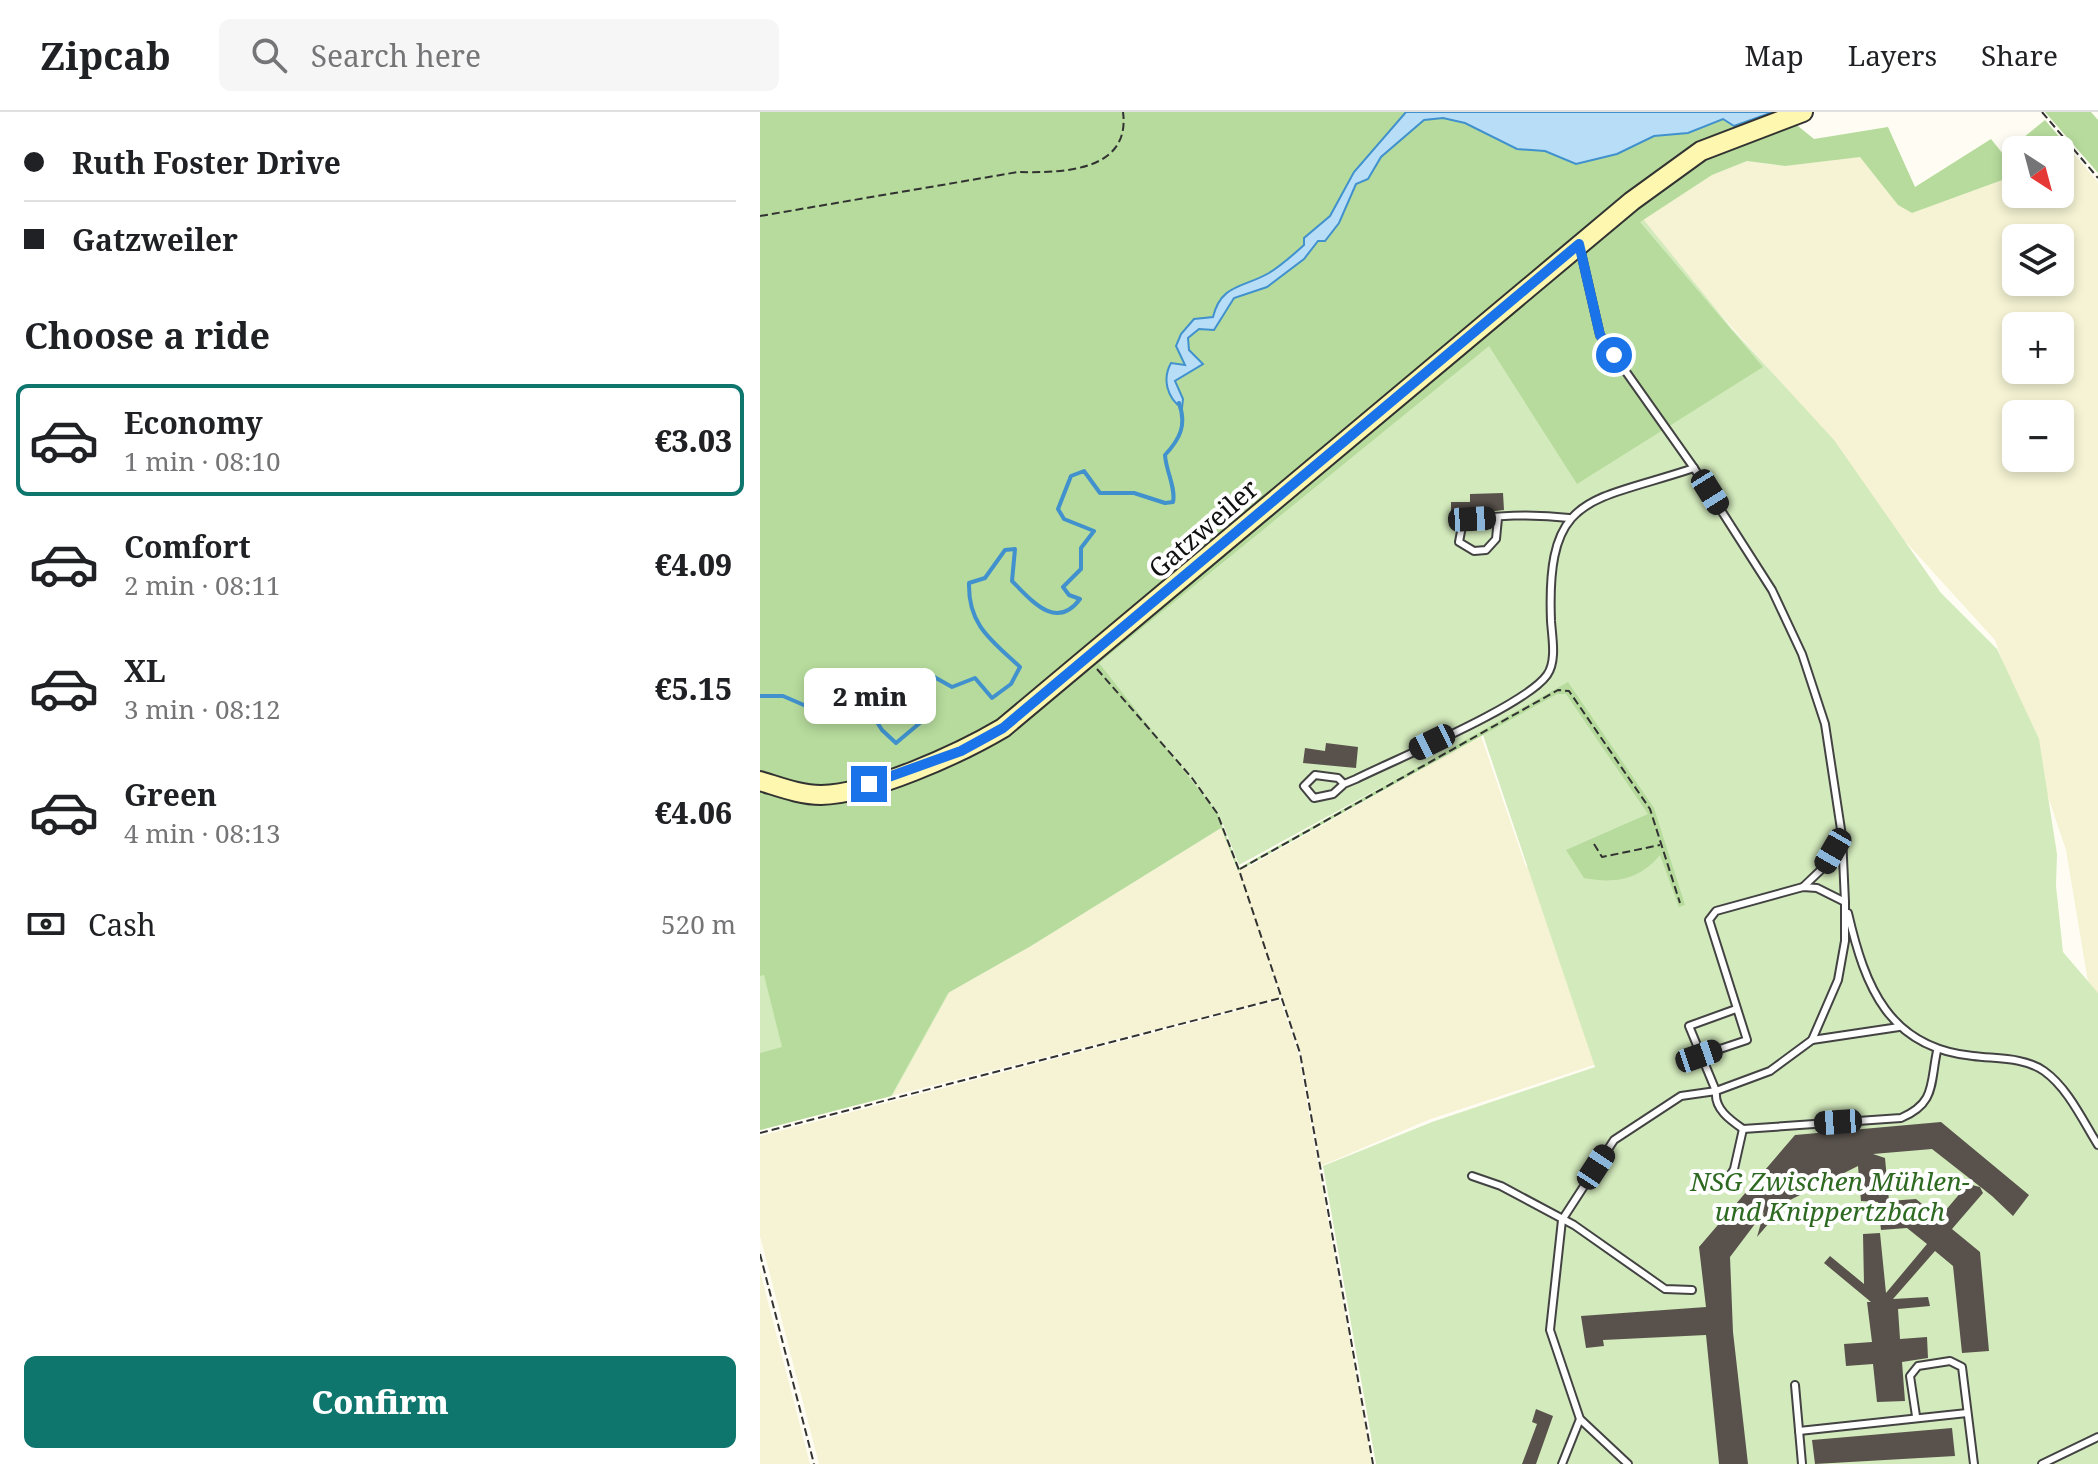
<!DOCTYPE html>
<html lang="en">
<head>
<meta charset="utf-8">
<style>
  :root { --surface:#fff; --page:#f6f6f6; --text:#202124; --muted:#757577; --line:#e0e0e0; --accent:#0f766e }
  body { margin:0; font-family:"Noto Serif",serif; background:var(--page); color:var(--text); height:100vh; display:flex; flex-direction:column; font-size:30px; white-space:nowrap }
  * { box-sizing:border-box; margin:0 }
  p { font-size:26px; color:var(--muted) }
  .icon { flex:none; width:44px; height:44px; fill:none; stroke:currentColor; stroke-width:2; stroke-linecap:round; stroke-linejoin:round }
  .map { position:relative; flex:1; overflow:hidden }
  .details { display:flex; flex-direction:column; background:var(--surface); width:760px }
  .details>* { flex:none }
  .hud { display:grid; align-content:center; height:176px; padding:0 24px; background:var(--surface) }
  .needle { width:52px; rotate:144deg }
  .buttons { position:absolute; left:1242px; top:24px; display:grid; gap:16px }
  .buttons a { display:grid; place-items:center; width:72px; height:72px; border-radius:12px; background:var(--surface); box-shadow:0 4px 12px #0003; font-size:40px }
  .end { position:absolute; width:36px; height:36px; margin:-18px; border:10px solid #1a73e8; background:#fff; box-shadow:0 0 0 4px #fff }
  .from { border-radius:50% }
  .bubble { position:absolute; height:56px; border-radius:12px; background:var(--surface); box-shadow:0 4px 12px #0003; font-size:26px; font-weight:800; line-height:56px; text-align:center }
  .car { position:absolute; width:24px; height:48px; margin:-24px -12px; border-radius:10px; box-shadow:0 0 6px 2px #0007; background:linear-gradient(#222 24%,#8ab4d8 0 40%,#222 0 76%,#8ab4d8 0 86%,#222 0) }
  .hud b { display:flex; align-items:center; gap:28px; height:76px; font-size:30px }
  .hud b+b { border-top:2px solid var(--line) }
  .hud i { width:20px; height:20px; background:var(--text) }
  ul { padding:0; list-style:none }
  li { display:flex; align-items:center; gap:24px; height:112px; margin:0 16px 12px; padding:0 8px; border:4px solid transparent; border-radius:12px }
  li div { flex:1 }
  li b { display:block; font-size:30px }
  li em { font-style:normal; font-weight:800 }
  li.selected { border-color:var(--accent) }
  li>.icon { width:72px; height:72px; stroke-width:1.5 }
  h2 { padding:0 24px; font-size:36px; line-height:96px }
  .pay { display:flex; align-items:center; gap:20px; height:88px; padding:0 24px; font-size:30px }
  .pay p { margin-inline-start:auto }
  .button { display:flex; gap:16px; margin-top:auto; padding:16px 24px }
  .button a { flex:1; height:92px; border-radius:12px; background:var(--accent); color:#fff; font-size:32px; font-weight:800; line-height:92px; text-align:center }
  header { display:flex; align-items:center; gap:48px; box-sizing:border-box; height:112px; padding:0 40px; background:var(--surface); border-bottom:2px solid var(--line) }
  header strong { font-size:38px }
  nav { display:flex; gap:44px; margin-inline-start:auto; font-size:28px }
  .search { width:560px; height:72px; background:var(--page); display:flex; align-items:center; gap:20px; box-sizing:border-box; padding:0 28px; border-radius:12px; color:var(--muted); font-size:30px }
  main { display:flex; flex:1; min-height:0 }
  .map>svg:first-child { display:block }
</style>
</head>
<body>
<header>
<strong>Zipcab</strong>
<div class="search"><svg class="icon" aria-label="search" viewBox="0 0 24 24"><circle cx="10" cy="10" r="6"/><path d="M15 15l6 6"/></svg>Search here</div>
<nav><a>Map</a><a>Layers</a><a>Share</a></nav>
</header>
<main>
<section class="details">
<div class="hud">
<b><i class="from"></i>Ruth Foster Drive</b>
<b><i></i>Gatzweiler</b>
</div>
<h2>Choose a ride</h2>
<ul>
<li class="selected"><svg class="icon" aria-label="car" viewBox="0 0 24 24"><path d="M5 17H2v-5l4-1 3-4h7l3 4 3 1v5h-3M9 17h6M6 11h13"/><circle cx="7" cy="17" r="2"/><circle cx="17" cy="17" r="2"/></svg><div><b>Economy</b><p>1 min · 08:10</p></div><em>€3.03</em></li>
<li><svg class="icon" aria-label="car" viewBox="0 0 24 24"><path d="M5 17H2v-5l4-1 3-4h7l3 4 3 1v5h-3M9 17h6M6 11h13"/><circle cx="7" cy="17" r="2"/><circle cx="17" cy="17" r="2"/></svg><div><b>Comfort</b><p>2 min · 08:11</p></div><em>€4.09</em></li>
<li><svg class="icon" aria-label="car" viewBox="0 0 24 24"><path d="M5 17H2v-5l4-1 3-4h7l3 4 3 1v5h-3M9 17h6M6 11h13"/><circle cx="7" cy="17" r="2"/><circle cx="17" cy="17" r="2"/></svg><div><b>XL</b><p>3 min · 08:12</p></div><em>€5.15</em></li>
<li><svg class="icon" aria-label="car" viewBox="0 0 24 24"><path d="M5 17H2v-5l4-1 3-4h7l3 4 3 1v5h-3M9 17h6M6 11h13"/><circle cx="7" cy="17" r="2"/><circle cx="17" cy="17" r="2"/></svg><div><b>Green</b><p>4 min · 08:13</p></div><em>€4.06</em></li>
</ul>
<div class="pay"><svg class="icon" aria-label="cash" viewBox="0 0 24 24"><path d="M3 7h18v10H3z"/><circle cx="12" cy="12" r="2"/></svg>Cash<p>520 m</p></div>
<div class="button"><a>Confirm</a></div>
</section>
<div class="map">
<svg width="1338" height="1352" viewBox="0 0 1338 1352">
  <rect width="100%" height="100%" fill="#fffdf3"/>
  <g fill="#f5f3d3" fill-rule="evenodd">
    <path d="M1314 42 1338 70V882L1329 876 1306 738 1235 528 1143 427 1059 314 879 110 952 63 987 49 1025 54 1100 44 1138 93 1152 101 1256 63V82H1300V47ZM1256 126H1300V170H1256ZM1256 214H1300V258H1256ZM1256 302H1300V346H1256Z"/>
    <path d="M721 624 766 755 778 754 897 932 668 1008 561 1054 540 939 502 831 520 886 131 984 188 881 271 834 461 716 477 758 490 754Z"/>
    <path d="M520 888 538 940 612 1352H59L0 1124V1024Z"/>
    <path d="M0 1159 50 1352H0Z"/>
  </g>
  <path fill="#d3eabc" d="M875 97 972 217 1074 328 1181 481 1237 537 1279 627 1297 742 1296 774 1303 840 1338 881V1352H616L563 1054 672 1010 835 955 722 620 479 753 463 712 190 879 132 984 0 1018V675Z"/>
  <g fill="#b6db9c">
    <path d="M0 0H646L594 60 570 104 544 126V133C533 143 522 153 509 161 484 176 461 171 454 205L434 207 421 222 416 234 425 254 411 251C402 267 407 285 421 296L423 287 415 270 443 252 429 238 428 226 439 217 454 218 474 186 507 175 544 147 558 128 565 129 579 111 596 72 608 66 621 45 664 8 683 6 705 11 757 37 785 39 816 52 857 42 894 24 928 21 963 7 974 14 1013 0H1030L978 21 980 29 1033 10 1054 27 1128 15 1155 75 1231 27 1243 42 1285 8 1314 42 1300 47V38H1256V63L1152 101 1138 93 1100 45 1025 54 987 49 952 63 880 110 1003 255 817 372 729 234 339 551 457 701 479 756 808 570 894 696 925 793 919 795 900 743C879 768 855 772 824 766L806 738 888 702 806 582H797L478 759 461 716 271 834 188 881 131 984 0 1018V941L22 935 4 863 0 864V669C20 675 40 683 61 683 111 682 199 642 242 617L807 143 764 172 238 612C193 640 100 682 48 679 32 678 14 671 0 666Z"/>
    <path d="M1285 0H1331L1338 8V61Z"/>
  </g>
  <path fill="#b8ddf6" stroke="#4091cd" stroke-width="2" d="M646 0H1013L974 14 963 7 928 21 894 24 857 42 816 52 785 39 757 37 705 11 683 6 664 8 621 45 608 67 596 72 579 111 565 129H558L544 147 507 175 474 186 454 218 439 217 428 226 429 238 443 252 415 269 423 287 422 296C407 286 402 267 411 251L425 253 416 234 421 222 434 207 453 205C461 172 483 176 509 161 522 153 533 143 544 133V126L570 104 594 60Z"/>
  <g fill="none" stroke-linecap="round" stroke-linejoin="round">
    <path stroke="#4091cd" stroke-width="4" d="M0 584H23L60 600 106 593 122 618 136 631 167 605 171 593 155 572 169 562 192 575 215 566 232 586 251 572 260 555C231 528 208 513 209 471L225 466 245 438 255 437 252 469C272 489 296 519 320 487L309 483 303 475 321 457V436L334 419 304 407 298 397 311 364 324 359 340 381H374L405 391 413 390C416 376 406 359 405 343 420 327 427 313 419 291"/>
  </g>
  <g fill="#59524c">
    <path d="M743 381 744 398 691 404V390H710V382Z"/>
    <path d="M566 631 598 635 596 656 543 651 545 636 565 639Z"/>
    <path d="M1181 1010 1269 1083 1253 1104 1232 1084 1172 1037 1113 1042 1125 1046 1129 1089 1156 1087 1179 1106 1208 1072 1220 1075 1223 1081 1192 1117 1220 1140 1229 1239 1202 1241 1193 1154 1175 1139 1133 1187 1168 1185 1170 1194 1138 1197 1140 1227 1167 1225 1168 1246 1142 1250 1145 1289 1117 1290 1113 1252 1086 1254 1084 1232 1112 1230 1107 1190H1111L1064 1151 1070 1144 1104 1172 1103 1122 1120 1121 1126 1181 1167 1132 1147 1116 1121 1118 1118 1090 1101 1089 1098 1054 1028 1089 997 1125 1004 1100 970 1145 973 1220 988 1352H959L946 1223 843 1228 844 1234 826 1236 821 1204 946 1195 939 1135 1035 1023Z"/>
    <path d="M776 1297 793 1304 776 1352H762L777 1312 772 1310Z"/>
    <path d="M1192 1316 1195 1344 1055 1352 1052 1328Z"/>
  </g>
  <g fill="none" stroke-linecap="round" stroke-linejoin="round">
    <defs>
      <g id="lane">
        <path d="M820 136 840 223 934 356 1012 478 1042 542 1065 612 1082 724 1085 790V829L1078 868 1052 928 1010 959 956 979 921 984 854 1028 802 1108 790 1218 820 1307 868 1352"/>
        <path d="M738 406 736 427 726 438 714 439 699 430 702 414C721 400 785 403 809 406"/>
        <path d="M584 672 573 682 554 686 544 674 555 663 578 666 584 672 596 667C636 647 765 594 787 563 797 549 792 525 791 509 786 380 829 391 934 356"/>
        <path d="M1043 775 1065 754 1082 725"/>
        <path d="M1088 801C1105 875 1129 936 1213 944 1237 947 1264 945 1284 959 1308 976 1323 1009 1338 1033"/>
        <path d="M976 897 929 914 956 979C954 997 970 1008 983 1017L1141 1006C1176 991 1170 972 1177 939"/>
        <path d="M1052 928 1139 915"/>
        <path d="M939 944 987 928 949 808 956 799 1043 775 1057 776 1085 790"/>
        <path d="M712 1064 741 1074 814 1113 905 1177 932 1178"/>
        <path d="M966 1071 974 1057 983 1017"/>
        <path d="M1035 1273 1042 1352"/>
        <path d="M1156 1304 1150 1264 1158 1254 1190 1249 1202 1255 1214 1352"/>
        <path d="M1039 1319 1207 1301"/>
        <path d="M802 1352 820 1307"/>
        <path d="M1282 1352 1338 1325"/>
      </g>
      <path id="secondary" d="M0 669C20 675 40 683 61 683 111 682 199 642 243 616L872 89 941 39 1043 0"/>
    </defs>
    <use href="#lane" stroke="#434343" stroke-width="10"/>
    <use href="#secondary" stroke="#323232" stroke-width="22"/>
    <g stroke="#323232" stroke-width="2" stroke-dasharray="8 4" stroke-linecap="butt">
      <path d="M1282 0 1338 66"/>
      <path d="M0 104 258 60C301 61 371 60 363 0"/>
      <path d="M337 557 432 666 457 701 479 758 540 941 613 1352"/>
      <path d="M834 732 842 745 900 733"/>
      <path d="M480 757 798 578 809 579 890 697 920 791"/>
      <path d="M0 1021 521 886"/>
      <path d="M0 1142 54 1352"/>
    </g>
    <use href="#lane" stroke="#fff" stroke-width="6"/>
    <use href="#secondary" stroke="#fef7af" stroke-width="18"/>
  </g>
  <g fill="none" stroke-linecap="round" stroke-linejoin="round">
    <path stroke="#1a73e8" stroke-width="10" d="M109 672 201 639 243 616 819 132 840 223 854 243"/>
  </g>
  <g text-anchor="middle" dominant-baseline="central" stroke-width="8" stroke-linejoin="round" paint-order="stroke">
    <g font-size="26" fill="#101010" stroke="#fff">
      <text transform="translate(443 416) rotate(-41)">Gatzweiler</text>
    </g>
    <g font-size="26" font-style="italic" fill="#2d6920" stroke="#fff">
      <text x="1070" y="1069">NSG Zwischen Mühlen-<tspan x="1070" dy="30">und Knippertzbach</tspan></text>
    </g>
  </g>
</svg>
<div class="buttons">
<a><svg class="needle" viewBox="-14 -14 28 28"><path d="M0-13l5 13h-10z" fill="#e53935"/><path d="M0 13l5-13h-10z" fill="#757577"/></svg></a>
<a><svg class="icon" aria-label="layers" viewBox="0 0 24 24"><path d="M12 4l9 5-9 5-9-5zM3 14l9 5 9-5"/></svg></a>
<a>+</a>
<a>−</a>
</div>
<i class="end from" style="left:854px;top:243px"></i>
<i class="end" style="left:109px;top:672px"></i>
<div class="bubble" style="left:44px;top:556px;width:132px">2 min</div>
<i class="car" style="left:950px;top:380px;rotate:148deg"></i>
<i class="car" style="left:712px;top:407px;rotate:87deg"></i>
<i class="car" style="left:672px;top:630px;rotate:244deg"></i>
<i class="car" style="left:1073px;top:739px;rotate:210deg"></i>
<i class="car" style="left:939px;top:944px;rotate:71deg"></i>
<i class="car" style="left:1078px;top:1010px;rotate:266deg"></i>
<i class="car" style="left:836px;top:1055px;rotate:33deg"></i>
</div>
</main>
</body>
</html>
